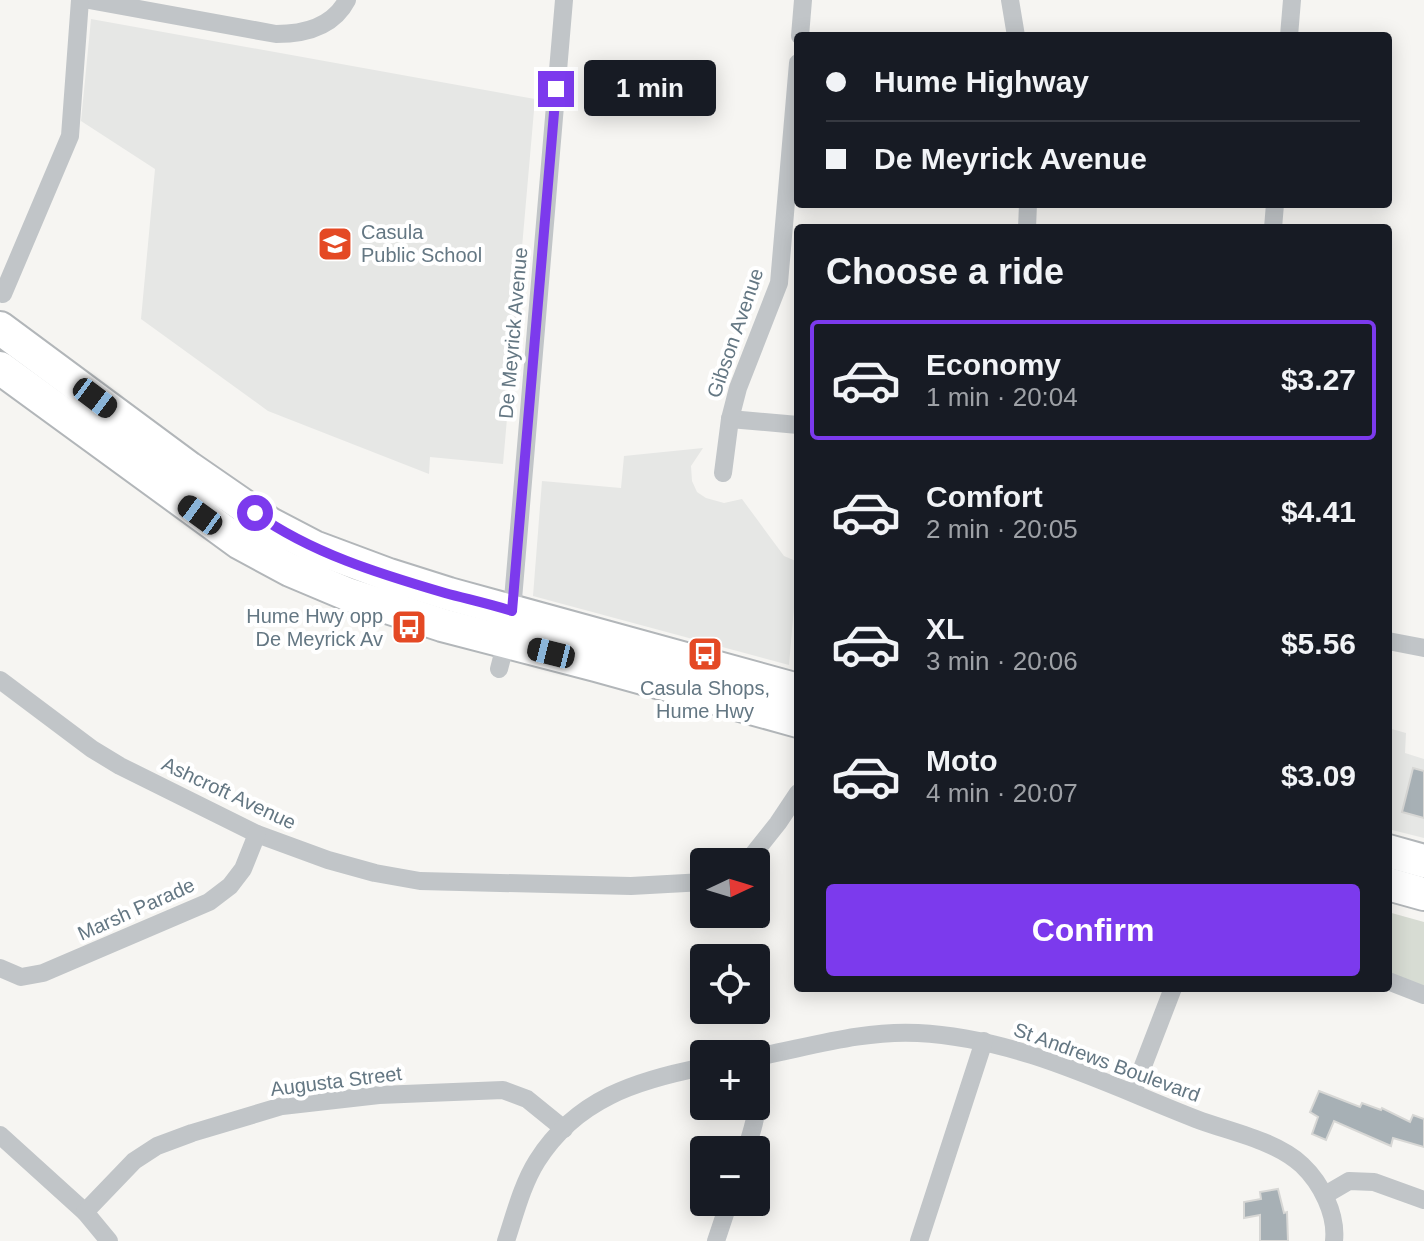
<!DOCTYPE html>
<html lang="en">
<head>
<meta charset="utf-8">
<style>
  :root { --surface:#171b24; --page:#242831; --text:#f1f3f6; --muted:#9ea1a6; --line:#363941; --accent:#7c3aed }
  body { margin:0; font-family:Helvetica,sans-serif; background:var(--page); color:var(--text); height:100vh; display:flex; flex-direction:column; font-size:30px; white-space:nowrap }
  * { box-sizing:border-box; margin:0 }
  p { font-size:26px; color:var(--muted) }
  .icon { flex:none; width:44px; height:44px; fill:none; stroke:currentColor; stroke-width:2; stroke-linecap:round; stroke-linejoin:round }
  .map { position:relative; flex:1; overflow:hidden }
  .details { position:absolute; left:794px; top:224px; width:598px; height:768px; display:flex; flex-direction:column; background:var(--surface); border-radius:8px; box-shadow:0 4px 20px #0003 }
  .details>* { flex:none }
  .guide { position:absolute; left:794px; top:32px; width:598px; height:176px; border-radius:8px; box-shadow:0 4px 20px #0003; display:grid; align-content:center; height:176px; padding:0 32px; background:var(--surface) }
  .needle { width:52px; rotate:86deg }
  .tools { position:absolute; left:690px; top:848px; display:grid; gap:16px }
  .tools a { display:grid; place-items:center; width:80px; height:80px; border-radius:8px; background:var(--surface); box-shadow:0 4px 20px #0003; font-size:40px }
  .end { position:absolute; width:36px; height:36px; margin:-18px; border:10px solid #7c3aed; background:#fff; box-shadow:0 0 0 4px #fff }
  .from { border-radius:50% }
  .bubble { position:absolute; height:56px; border-radius:8px; background:var(--surface); box-shadow:0 4px 20px #0003; font-size:26px; font-weight:600; line-height:56px; text-align:center }
  .car { position:absolute; width:24px; height:48px; margin:-24px -12px; border-radius:10px; box-shadow:0 0 6px 2px #0007; background:linear-gradient(#222 24%,#8ab4d8 0 40%,#222 0 76%,#8ab4d8 0 86%,#222 0) }
  .guide b { display:flex; align-items:center; gap:28px; height:76px; font-size:30px }
  .guide b+b { border-top:2px solid var(--line) }
  .guide i { width:20px; height:20px; background:var(--text) }
  ul { padding:0; list-style:none }
  li { display:flex; align-items:center; gap:24px; height:120px; margin:0 16px 12px; padding:0 16px; border:4px solid transparent; border-radius:8px }
  li div { flex:1 }
  li b { display:block; font-size:30px }
  li em { font-style:normal; font-weight:600 }
  li.active { border-color:var(--accent) }
  li>.icon { width:72px; height:72px; stroke-width:1.5 }
  h2 { padding:0 32px; font-size:36px; line-height:96px }
  .cta { display:flex; gap:16px; margin-top:auto; padding:16px 32px }
  .cta a { flex:1; height:92px; border-radius:8px; background:var(--accent); color:#fff; font-size:32px; font-weight:600; line-height:92px; text-align:center }
  .map>svg:first-child { display:block }
</style>
</head>
<body>
<div class="map">
<svg width="1424" height="1241" viewBox="0 0 1424 1241">
  <rect width="100%" height="100%" fill="#f6f5f2"/>
  <g fill="#e6e7e5">
    <path d="M91 19 535 99 503 464 430 457 429 474 268 411 141 319 155 169 81 121Z"/>
    <path d="M703 448 691 466 692 481 697 492 706 498 724 503 742 499 784 556 798 562 789 665 533 596 542 481 621 488 624 456Z"/>
    <path d="M1388 728 1406 733 1405 753 1424 759V838L1388 829Z"/>
  </g>
  <path fill="#d7dcd3" d="M1388 912 1424 922V986L1388 973Z"/>
  <g fill="#a7b0b5" stroke="#d7d7d5" stroke-width="2">
    <path d="M1413 768 1424 771V818L1402 812Z"/>
    <path d="M1319 1091 1360 1107 1362 1103 1381 1110 1382 1108 1410 1122 1413 1115 1424 1119V1147L1393 1138 1391 1146 1334 1121 1326 1140 1312 1134 1318 1117 1310 1112Z"/>
    <path d="M1278 1189 1284 1213 1287 1212 1288 1241H1260V1215L1244 1218V1202L1261 1199 1260 1192Z"/>
  </g>
  <g fill="none" stroke-linecap="round" stroke-linejoin="round">
    <defs>
      <g id="highway">
        <path d="M0 328 189 468 270 524 314 547 389 575 449 594 798 690"/>
        <path d="M0 368 240 543 290 570 347 594 442 625 596 665 798 721"/>
        <path d="M1388 851 1424 861"/>
        <path d="M1388 884 1424 894"/>
      </g>
    </defs>
    <use href="#highway" stroke="#b2b6b9" stroke-width="36"/>
    <g stroke="#c1c5c8" stroke-width="18">
      <path d="M89 0 276 34C304 34 333 27 347 0"/>
      <path d="M1010 0 1016 36"/>
      <path d="M800 36 803 0"/>
      <path d="M1289 36 1292 0"/>
      <path d="M1027 228 1028 204"/>
      <path d="M1273 228 1275 204"/>
      <path d="M3 294 70 136 80 0"/>
      <path d="M730 419 798 425"/>
      <path d="M723 473 730 419 738 388 779 283 798 63"/>
      <path d="M1388 641 1424 648"/>
      <path d="M499 669 506 642 512 611 564 0"/>
      <path d="M0 680 92 749 120 766 257 834 328 860 375 873 420 881 631 886 704 882"/>
      <path d="M747 862 778 823 798 793"/>
      <path d="M0 968 21 977 43 973 209 902 230 886 243 869 257 834"/>
      <path d="M1388 981 1424 995"/>
      <path d="M756 1057C809 1047 864 1030 918 1033 1017 1038 1106 1084 1196 1119 1230 1132 1275 1140 1302 1165 1321 1183 1337 1214 1334 1241"/>
      <path d="M1133 1092 1173 988"/>
      <path d="M0 1135 85 1212 109 1241"/>
      <path d="M746 1150C754 1125 761 1104 756 1079"/>
      <path d="M1325 1195 1349 1181 1374 1182 1424 1200"/>
      <path d="M85 1212 134 1161 157 1146 192 1133 282 1106 379 1095 503 1090 527 1099 564 1129"/>
      <path d="M506 1241C515 1214 522 1185 537 1161 576 1099 637 1080 704 1067"/>
      <path d="M716 1241 729 1202"/>
      <path d="M919 1241 984 1041"/>
    </g>
    <use href="#highway" stroke="#fff" stroke-width="32"/>
  </g>
  <g fill="none" stroke-linecap="round" stroke-linejoin="round">
    <path stroke="#7c3aed" stroke-width="10" d="M255 513C311 553 380 574 445 593 467 599 490 604 512 611L556 89"/>
  </g>
  <defs>
    <symbol id="school-square" viewBox="-11 -11 22 22"><rect x="-9" y="-9" width="18" height="18" rx="4" fill="#e44924" stroke="#fff"/><path d="M0-5L7-2L0 1L-7-2ZM-4 1L0 2.5L4 1V4Q0 6-4 4Z" fill="#fff"/></symbol>
    <symbol id="bus-square" viewBox="-11 -11 22 22"><rect x="-9" y="-9" width="18" height="18" rx="4" fill="#e44924" stroke="#fff"/><path d="M-5-6H5V4H4V6H2V4H-2V6H-4V4H-5ZM-3.5-4V0h7V-4ZM-3.5 1.2v1.5H-2V1.2ZM2 1.2v1.5H3.5V1.2Z" fill="#fff"/></symbol>
  </defs>
  <g fill-rule="evenodd">
    <use href="#school-square" x="315" y="224" width="40" height="40"/>
    <use href="#bus-square" x="389" y="607" width="40" height="40"/>
    <use href="#bus-square" x="685" y="634" width="40" height="40"/>
  </g>
  <g text-anchor="middle" dominant-baseline="central" stroke-width="8" stroke-linejoin="round" paint-order="stroke">
    <g font-size="20" fill="#647783" stroke="#fff" text-anchor="start">
      <text x="361" y="232">Casula<tspan x="361" dy="23">Public School</tspan></text>
      <text x="383" y="616" text-anchor="end">Hume Hwy opp<tspan x="383" dy="23">De Meyrick Av</tspan></text>
      <text x="705" y="688" text-anchor="middle">Casula Shops,<tspan x="705" dy="23">Hume Hwy</tspan></text>
    </g>
    <g font-size="20" fill="#647783" stroke="#fff">
      <text transform="translate(513 333) rotate(-85)">De Meyrick Avenue</text>
      <text transform="translate(735 333) rotate(-71)">Gibson Avenue</text>
      <text transform="translate(229 793) rotate(25)">Ashcroft Avenue</text>
      <text transform="translate(136 909) rotate(-24)">Marsh Parade</text>
      <text transform="translate(1107 1062) rotate(20)">St Andrews Boulevard</text>
      <text transform="translate(336 1081) rotate(-7)">Augusta Street</text>
    </g>
  </g>
</svg>
<div class="tools">
<a><svg class="needle" viewBox="-14 -14 28 28"><path d="M0-13l5 13h-10z" fill="#e53935"/><path d="M0 13l5-13h-10z" fill="#9ea1a6"/></svg></a>
<a><svg class="icon" aria-label="locate" viewBox="0 0 24 24"><circle cx="12" cy="12" r="6"/><path d="M12 2v4M12 18v4M2 12h4M18 12h4"/></svg></a>
<a>+</a>
<a>−</a>
</div>
<i class="end from" style="left:255px;top:513px"></i>
<i class="end" style="left:556px;top:89px"></i>
<div class="bubble" style="left:584px;top:60px;width:132px">1 min</div>
<i class="car" style="left:95px;top:398px;rotate:127deg"></i>
<i class="car" style="left:200px;top:515px;rotate:306deg"></i>
<i class="car" style="left:551px;top:653px;rotate:284deg"></i>
<div class="guide">
<b><i class="from"></i>Hume Highway</b>
<b><i></i>De Meyrick Avenue</b>
</div>
<section class="details">
<h2>Choose a ride</h2>
<ul>
<li class="active"><svg class="icon" aria-label="car" viewBox="0 0 24 24"><path d="M5 17H2v-5l4-1 3-4h7l3 4 3 1v5h-3M9 17h6M6 11h13"/><circle cx="7" cy="17" r="2"/><circle cx="17" cy="17" r="2"/></svg><div><b>Economy</b><p>1 min · 20:04</p></div><em>$3.27</em></li>
<li><svg class="icon" aria-label="car" viewBox="0 0 24 24"><path d="M5 17H2v-5l4-1 3-4h7l3 4 3 1v5h-3M9 17h6M6 11h13"/><circle cx="7" cy="17" r="2"/><circle cx="17" cy="17" r="2"/></svg><div><b>Comfort</b><p>2 min · 20:05</p></div><em>$4.41</em></li>
<li><svg class="icon" aria-label="car" viewBox="0 0 24 24"><path d="M5 17H2v-5l4-1 3-4h7l3 4 3 1v5h-3M9 17h6M6 11h13"/><circle cx="7" cy="17" r="2"/><circle cx="17" cy="17" r="2"/></svg><div><b>XL</b><p>3 min · 20:06</p></div><em>$5.56</em></li>
<li><svg class="icon" aria-label="car" viewBox="0 0 24 24"><path d="M5 17H2v-5l4-1 3-4h7l3 4 3 1v5h-3M9 17h6M6 11h13"/><circle cx="7" cy="17" r="2"/><circle cx="17" cy="17" r="2"/></svg><div><b>Moto</b><p>4 min · 20:07</p></div><em>$3.09</em></li>
</ul>
<div class="cta"><a>Confirm</a></div>
</section>
</div>
</body>
</html>
